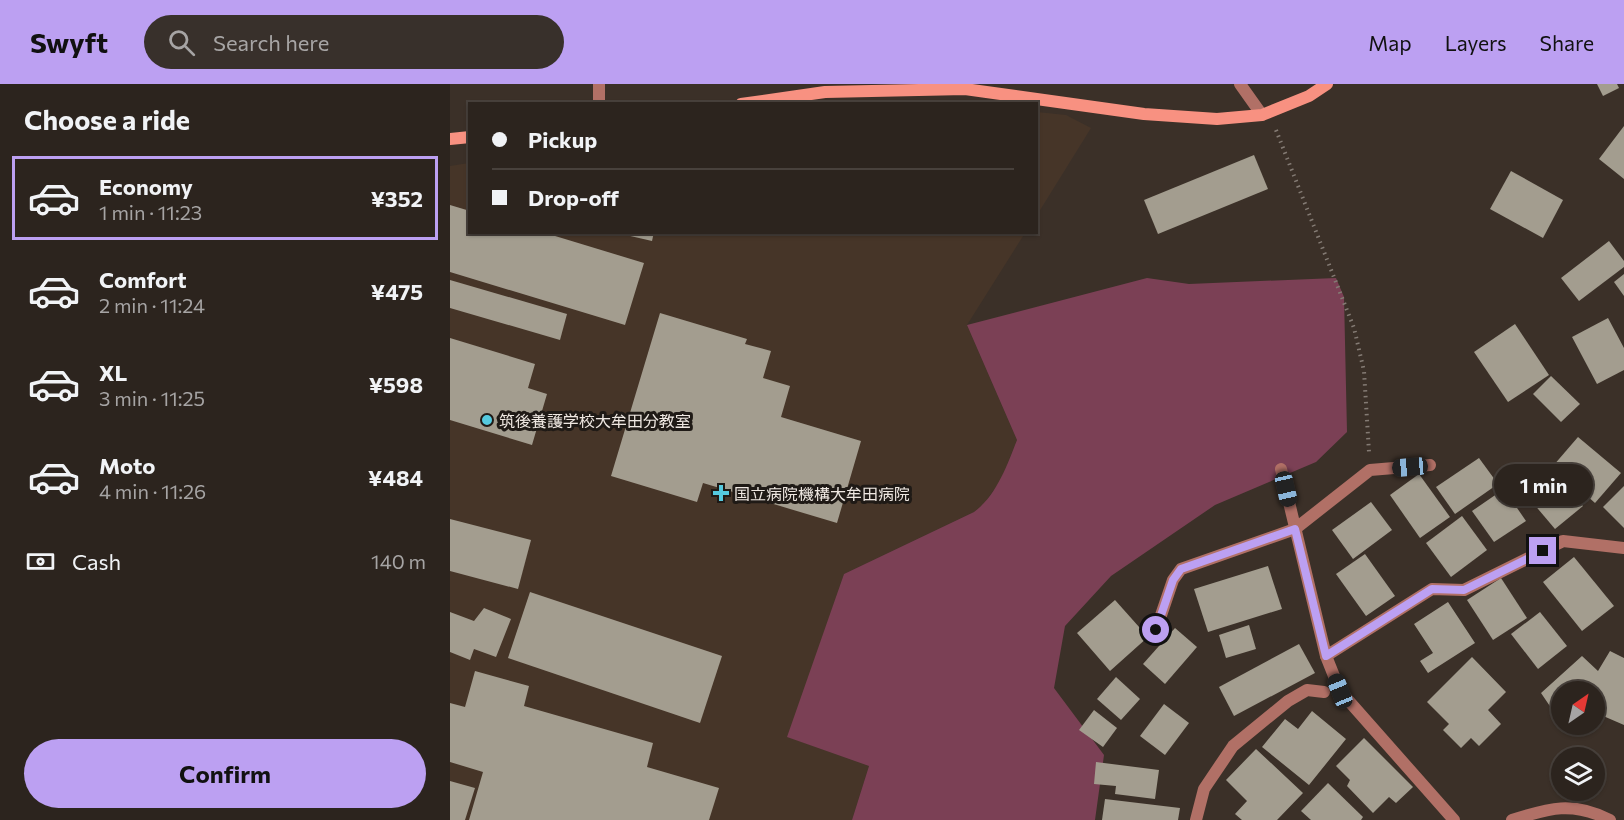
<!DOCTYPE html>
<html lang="en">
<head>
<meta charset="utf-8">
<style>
  :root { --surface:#2c241e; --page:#38302b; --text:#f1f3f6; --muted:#a6a4a4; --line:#48413c; --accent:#bca0f2 }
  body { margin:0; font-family:Commissioner,"Noto Sans JP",sans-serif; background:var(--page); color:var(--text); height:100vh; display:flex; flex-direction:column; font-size:22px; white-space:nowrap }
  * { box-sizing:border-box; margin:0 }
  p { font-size:20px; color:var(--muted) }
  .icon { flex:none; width:33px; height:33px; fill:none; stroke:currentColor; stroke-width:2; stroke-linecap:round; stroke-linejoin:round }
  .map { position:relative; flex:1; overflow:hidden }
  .side { display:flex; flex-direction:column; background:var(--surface); width:450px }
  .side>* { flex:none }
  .hud { position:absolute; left:18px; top:18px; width:570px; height:132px; border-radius:0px; box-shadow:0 2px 4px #0004,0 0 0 2px var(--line); display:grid; align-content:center; height:132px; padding:0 24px; background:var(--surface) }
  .needle { width:39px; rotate:34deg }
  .buttons { position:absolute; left:1101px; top:597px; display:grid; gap:12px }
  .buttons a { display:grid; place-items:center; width:54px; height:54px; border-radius:50%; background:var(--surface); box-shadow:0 2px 4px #0004,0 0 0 2px var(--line); font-size:30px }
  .end { position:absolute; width:27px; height:27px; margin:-14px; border:8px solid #bca0f2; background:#111; box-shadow:0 0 0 3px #111 }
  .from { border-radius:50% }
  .bubble { position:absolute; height:42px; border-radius:21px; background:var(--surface); box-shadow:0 2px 4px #0004,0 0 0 2px var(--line); font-size:20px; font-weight:700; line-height:42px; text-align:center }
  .car { position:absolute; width:18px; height:36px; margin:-18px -9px; border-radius:8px; box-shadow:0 0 4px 2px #0007; background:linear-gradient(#222 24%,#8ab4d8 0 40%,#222 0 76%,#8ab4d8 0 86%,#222 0) }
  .hud b { display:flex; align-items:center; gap:21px; height:57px; font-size:22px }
  .hud b+b { border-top:2px solid var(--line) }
  .hud i { width:15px; height:15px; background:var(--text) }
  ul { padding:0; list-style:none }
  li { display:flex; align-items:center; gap:18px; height:84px; margin:0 12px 9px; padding:0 12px; border:3px solid transparent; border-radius:0px }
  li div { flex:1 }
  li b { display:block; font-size:22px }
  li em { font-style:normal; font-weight:700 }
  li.selected { border-color:var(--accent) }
  li>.icon { width:54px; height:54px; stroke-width:1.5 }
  h2 { padding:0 24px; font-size:27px; line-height:72px }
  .pay { display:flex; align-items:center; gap:15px; height:66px; padding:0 24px; font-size:22px }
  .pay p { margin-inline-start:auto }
  .button { display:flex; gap:12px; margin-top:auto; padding:12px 24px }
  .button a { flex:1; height:69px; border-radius:36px; background:var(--accent); color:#111; font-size:24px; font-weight:700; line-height:69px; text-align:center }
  header { display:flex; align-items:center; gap:36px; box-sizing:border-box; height:84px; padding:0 30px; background:var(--accent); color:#111 }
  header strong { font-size:28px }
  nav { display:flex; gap:33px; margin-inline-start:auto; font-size:21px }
  .search { width:420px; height:54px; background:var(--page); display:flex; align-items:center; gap:15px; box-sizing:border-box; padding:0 21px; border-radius:33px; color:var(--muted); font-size:22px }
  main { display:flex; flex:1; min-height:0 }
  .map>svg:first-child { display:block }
</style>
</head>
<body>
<header>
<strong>Swyft</strong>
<div class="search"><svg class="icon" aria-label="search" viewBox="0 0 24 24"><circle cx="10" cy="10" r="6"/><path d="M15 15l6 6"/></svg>Search here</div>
<nav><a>Map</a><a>Layers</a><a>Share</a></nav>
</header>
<main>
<section class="side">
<h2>Choose a ride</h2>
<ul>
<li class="selected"><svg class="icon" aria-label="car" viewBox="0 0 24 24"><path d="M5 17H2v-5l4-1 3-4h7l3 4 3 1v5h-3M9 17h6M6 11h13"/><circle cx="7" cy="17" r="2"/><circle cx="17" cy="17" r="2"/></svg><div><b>Economy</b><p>1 min · 11:23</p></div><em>¥352</em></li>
<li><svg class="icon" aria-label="car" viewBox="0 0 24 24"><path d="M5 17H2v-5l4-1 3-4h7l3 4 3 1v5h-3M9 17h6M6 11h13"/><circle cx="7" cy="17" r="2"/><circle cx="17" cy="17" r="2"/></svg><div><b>Comfort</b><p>2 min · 11:24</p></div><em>¥475</em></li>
<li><svg class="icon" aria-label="car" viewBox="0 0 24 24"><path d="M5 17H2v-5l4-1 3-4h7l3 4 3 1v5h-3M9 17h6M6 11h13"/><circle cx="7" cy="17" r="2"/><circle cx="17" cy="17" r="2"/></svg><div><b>XL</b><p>3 min · 11:25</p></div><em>¥598</em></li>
<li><svg class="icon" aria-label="car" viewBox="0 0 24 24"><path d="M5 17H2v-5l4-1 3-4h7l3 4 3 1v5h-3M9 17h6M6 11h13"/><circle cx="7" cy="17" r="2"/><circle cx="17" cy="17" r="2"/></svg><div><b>Moto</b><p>4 min · 11:26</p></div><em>¥484</em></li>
</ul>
<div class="pay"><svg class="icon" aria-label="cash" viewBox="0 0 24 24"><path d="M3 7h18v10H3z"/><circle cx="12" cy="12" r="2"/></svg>Cash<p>140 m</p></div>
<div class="button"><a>Confirm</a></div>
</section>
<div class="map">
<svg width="1174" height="736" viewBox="0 0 1174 736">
  <rect width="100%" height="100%" fill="#3b3028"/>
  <g fill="#463528">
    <path d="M587 28 616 31 641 44 587 131Z"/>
    <path d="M19 79 20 148 575 149 517 241 567 356 551 396 533 421 524 428 394 490 338 653 419 682 402 736H0V82Z"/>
  </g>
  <path fill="#7b4055" d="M697 194 739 200 886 194 894 213 897 348 866 378 765 421 661 492 615 542 604 604 654 671 645 736H402L419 682 337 653 394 490 524 428C547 411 557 381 567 356L517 241Z"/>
  <g fill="#a39d8f">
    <path d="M1147 0H1167L1169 4 1153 12Z"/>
    <path d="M1174 42V95L1149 75Z"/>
    <path d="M804 71 818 105 708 150 694 116Z"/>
    <path d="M1061 87 1113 116 1093 154 1040 125Z"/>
    <path d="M0 121 20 127V148H92L194 179 175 241 0 188Z"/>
    <path d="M177 148H204L202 157 176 151Z"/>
    <path d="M1159 157 1174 177V183L1129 217 1111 194Z"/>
    <path d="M1174 190V212L1164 198Z"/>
    <path d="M0 196 117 230 110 256 0 224Z"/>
    <path d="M210 229 297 255 295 260 321 267 313 294 340 302 331 333 411 357 387 439 253 399 247 418 161 392Z"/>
    <path d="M1158 234 1174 264V286L1147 300 1122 253Z"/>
    <path d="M1065 240 1099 291 1058 318 1024 268Z"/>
    <path d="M0 254 85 280 78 304 97 310 82 361 0 336Z"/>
    <path d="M1101 292 1130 320 1111 338 1083 310Z"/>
    <path d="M1128 353 1171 389 1145 419 1103 382Z"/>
    <path d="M1029 374 1048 400 1005 430 986 403Z"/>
    <path d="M1100 383 1133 422 1105 445 1072 406Z"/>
    <path d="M969 390 1000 433 970 454 940 411Z"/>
    <path d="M1174 402V444L1153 423Z"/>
    <path d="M1054 405 1076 437 1044 458 1022 427Z"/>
    <path d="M921 418 942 446 903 475 882 446Z"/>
    <path d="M1012 432 1037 466 1001 493 976 459Z"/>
    <path d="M0 435 81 456 68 505 0 487Z"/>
    <path d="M915 470 945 512 916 532 886 490Z"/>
    <path d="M1124 473 1164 522 1132 547 1093 498Z"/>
    <path d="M818 482 832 525 758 548 744 505Z"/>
    <path d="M1051 494 1077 534 1043 556 1017 516Z"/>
    <path d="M80 508 272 572 250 639 58 574Z"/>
    <path d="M665 516 698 553 660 587 627 549Z"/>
    <path d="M998 518 1025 559 978 589 970 577 983 569 964 540Z"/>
    <path d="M34 524 61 535 46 573 24 565 20 576 0 568V528L24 537Z"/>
    <path d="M1090 528 1117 562 1088 585 1061 550Z"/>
    <path d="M799 541 806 565 776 574 769 551Z"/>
    <path d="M725 544 747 563 715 600 693 580Z"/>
    <path d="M849 560 865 589 784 632 769 603Z"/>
    <path d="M1160 567 1174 574V641L1144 628V608H1112V640L1091 609 1132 572 1148 587Z"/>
    <path d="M1022 573 1056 608 1038 626 1051 640 1029 662 1021 654 1011 664 993 646 999 640 977 618Z"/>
    <path d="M25 587 79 602 74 622 203 659 197 683 269 704 259 736H19L33 688 0 678V619L15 623Z"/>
    <path d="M666 593 690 615 671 636 647 615Z"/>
    <path d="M714 620 739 639 715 671 690 652Z"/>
    <path d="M644 626 667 644 653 663 629 646Z"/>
    <path d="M862 627 896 655 859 701 812 663 835 635 848 645Z"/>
    <path d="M914 654 963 703 946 719 939 713 923 729 897 702 900 696 886 682Z"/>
    <path d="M806 665 853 709 827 736H792L785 730 797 717 776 696Z"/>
    <path d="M646 678 709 686 705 715 665 710 666 702 644 700Z"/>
    <path d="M0 697 25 704 15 736H0Z"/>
    <path d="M878 699 913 733 911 736H861L851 727Z"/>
    <path d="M655 715 730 724 728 736H652Z"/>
  </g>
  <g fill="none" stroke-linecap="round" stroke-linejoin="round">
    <path stroke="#847b74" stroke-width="4" stroke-dasharray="1.5 4.5" stroke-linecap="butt" d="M826 46 904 244 914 287 919 368"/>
    <g stroke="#b17066" stroke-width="12">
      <path d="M149 0V20"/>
      <path d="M790 0 812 31"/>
      <path d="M831 385 876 572 890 607 1004 736"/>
      <path d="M706 546 723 496 731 485 845 445 920 386 980 381"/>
      <path d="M876 572 982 505 1014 506 1113 457 1174 464"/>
      <path d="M746 736 754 705 783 662 838 617 857 606 874 608"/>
      <path d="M1062 736C1099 724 1123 717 1160 736"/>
    </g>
    <g stroke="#f89181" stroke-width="12">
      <path d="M291 20 375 8 515 5 694 30 767 35 812 31 859 12 877 0"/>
      <path d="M0 55 20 53"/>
    </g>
  </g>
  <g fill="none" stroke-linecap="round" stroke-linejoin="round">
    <path stroke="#bca0f2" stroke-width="8" d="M706 546 723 496 731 485 845 445 876 572 982 505 1014 506 1093 467"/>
  </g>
  <g fill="#55cadf" stroke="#1f1a16" stroke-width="2">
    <circle cx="37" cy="336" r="6"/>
    <path d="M268 400h6v6h6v6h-6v6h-6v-6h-6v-6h6z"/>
  </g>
  <g text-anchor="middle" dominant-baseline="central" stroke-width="6" stroke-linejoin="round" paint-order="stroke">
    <g font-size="16" fill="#efe8e2" stroke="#1f1a16" text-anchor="start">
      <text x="49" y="336">筑後養護学校大牟田分教室</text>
      <text x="284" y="409">国立病院機構大牟田病院</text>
    </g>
  </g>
</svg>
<div class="buttons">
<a><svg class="needle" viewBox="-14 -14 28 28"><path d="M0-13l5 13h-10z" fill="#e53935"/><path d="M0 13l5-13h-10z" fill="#a6a4a4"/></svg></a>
<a><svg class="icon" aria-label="layers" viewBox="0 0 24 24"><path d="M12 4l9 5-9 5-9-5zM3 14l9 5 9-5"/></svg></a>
</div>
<i class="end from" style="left:706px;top:546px"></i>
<i class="end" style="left:1093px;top:467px"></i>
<div class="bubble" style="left:1044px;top:380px;width:99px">1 min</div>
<i class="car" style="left:960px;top:383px;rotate:265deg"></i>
<i class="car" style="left:836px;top:405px;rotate:167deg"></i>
<i class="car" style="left:890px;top:607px;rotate:338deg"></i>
<div class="hud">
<b><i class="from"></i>Pickup</b>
<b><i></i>Drop-off</b>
</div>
</div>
</main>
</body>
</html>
